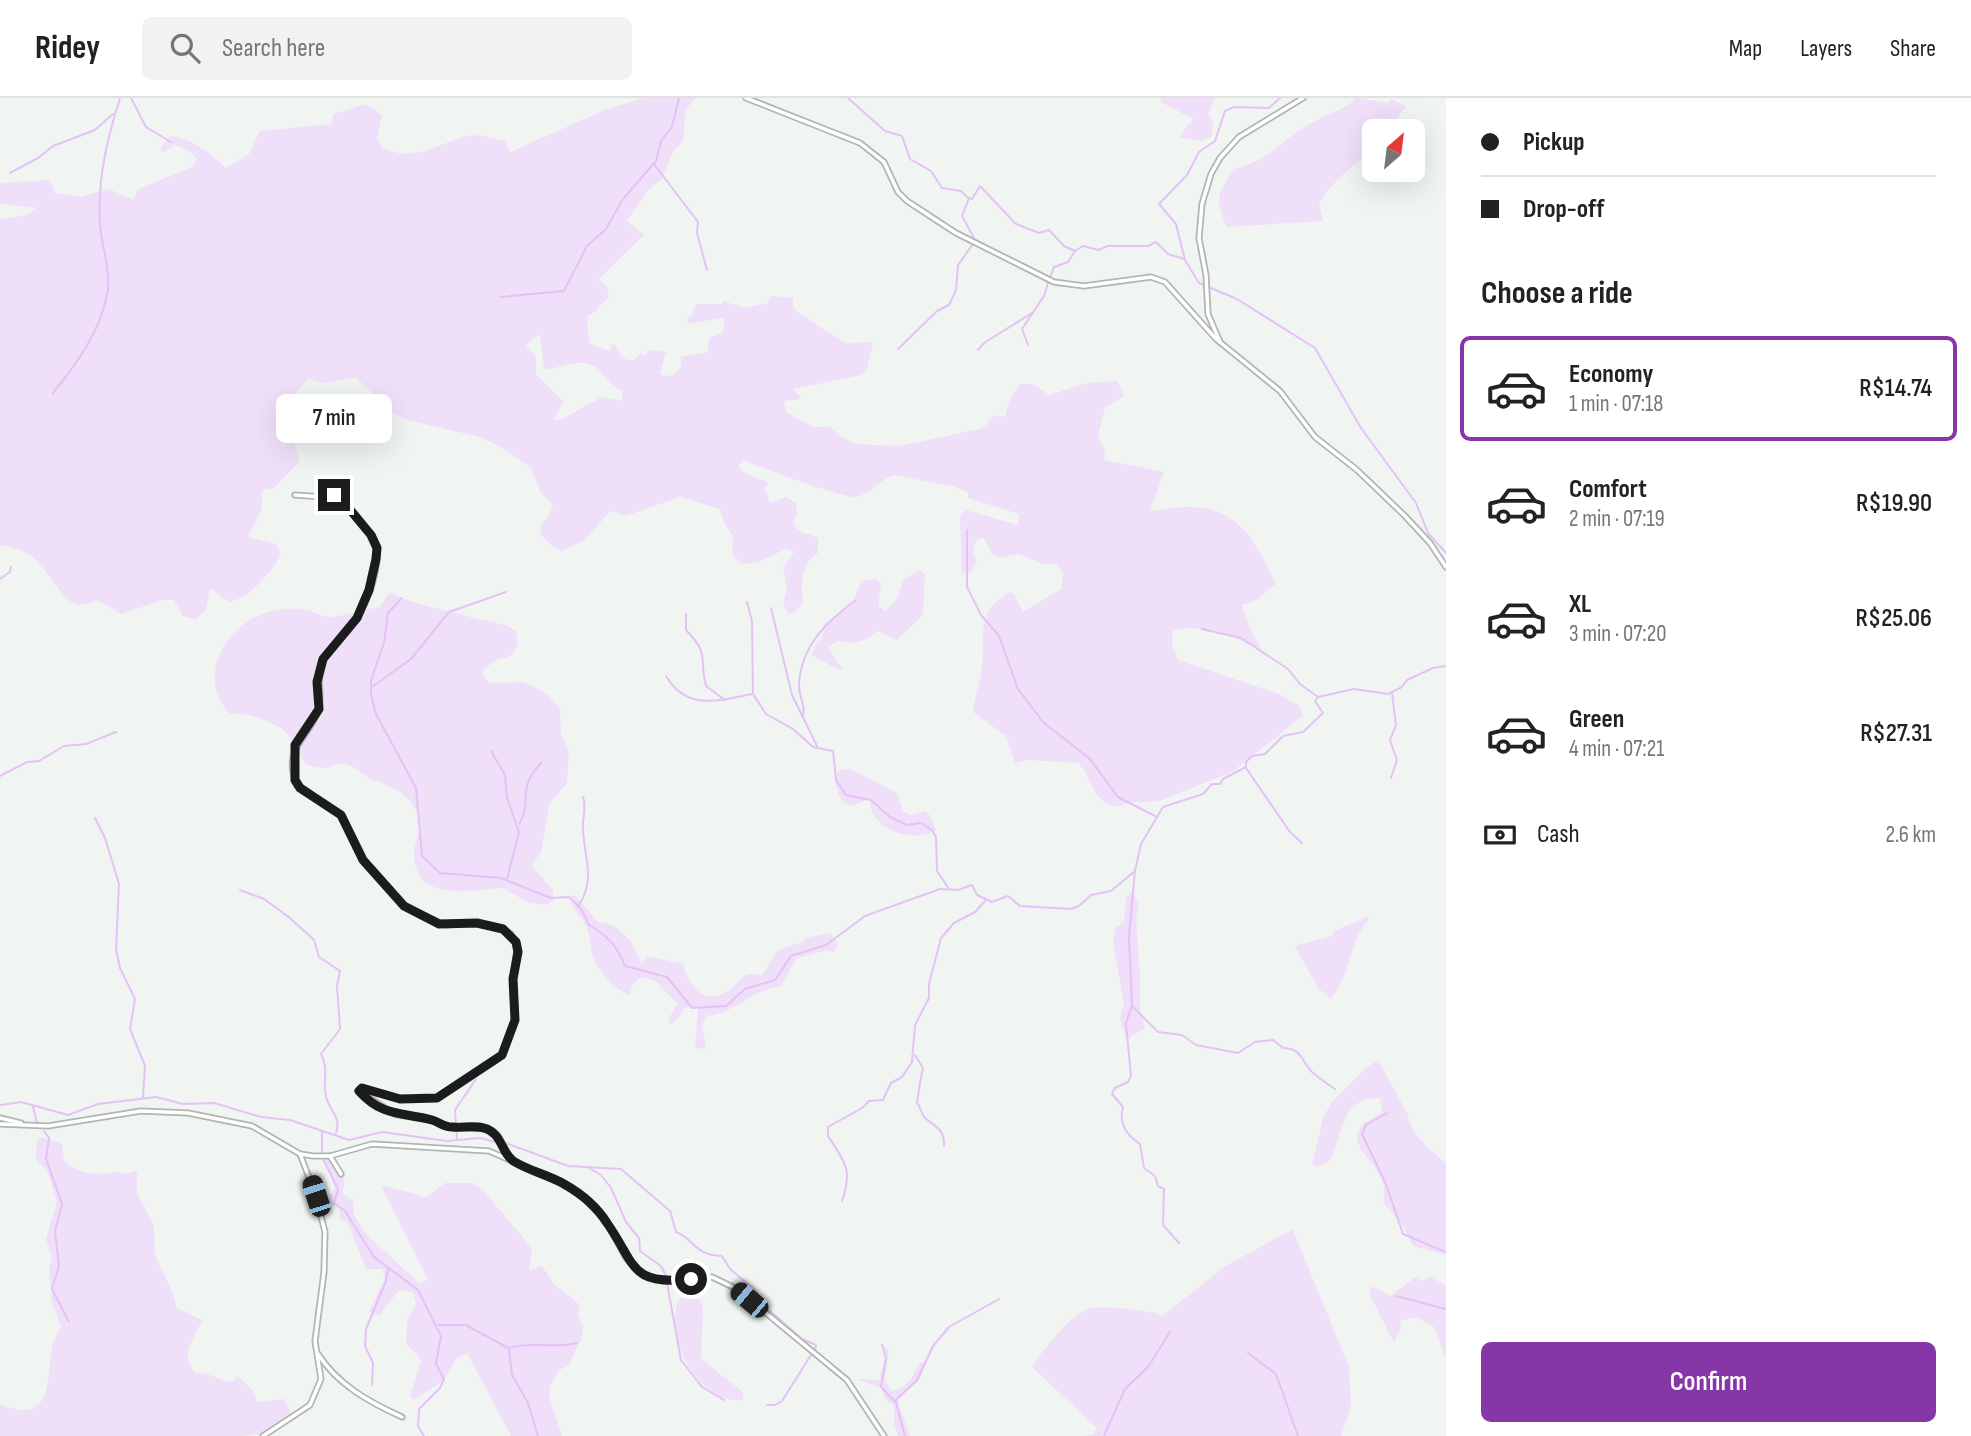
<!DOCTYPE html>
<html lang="en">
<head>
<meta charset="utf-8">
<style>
  :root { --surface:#fff; --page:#f2f2f2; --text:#222; --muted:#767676; --line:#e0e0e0; --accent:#8636a6 }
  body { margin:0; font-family:"Sofia Sans Condensed",sans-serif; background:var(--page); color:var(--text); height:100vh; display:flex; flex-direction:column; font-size:26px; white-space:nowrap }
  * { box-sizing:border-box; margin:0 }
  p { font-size:23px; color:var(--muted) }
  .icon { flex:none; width:38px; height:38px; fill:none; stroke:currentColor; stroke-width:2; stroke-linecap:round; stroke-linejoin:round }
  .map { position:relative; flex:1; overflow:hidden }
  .details { display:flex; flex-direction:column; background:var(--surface); width:525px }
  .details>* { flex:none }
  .banner { display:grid; align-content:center; height:154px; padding:0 35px; background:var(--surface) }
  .needle { width:46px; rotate:28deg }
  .fabs { position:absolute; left:1362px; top:21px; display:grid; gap:14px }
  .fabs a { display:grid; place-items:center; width:63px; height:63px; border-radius:10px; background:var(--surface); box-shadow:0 7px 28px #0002; font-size:35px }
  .end { position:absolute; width:32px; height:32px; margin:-16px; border:9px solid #1b1d1c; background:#fff; box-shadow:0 0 0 4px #fff }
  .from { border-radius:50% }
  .bubble { position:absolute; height:49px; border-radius:10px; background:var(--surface); box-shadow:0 7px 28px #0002; font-size:23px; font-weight:600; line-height:49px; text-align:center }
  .car { position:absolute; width:21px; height:42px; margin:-21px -10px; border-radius:9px; box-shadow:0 0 5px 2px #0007; background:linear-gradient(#222 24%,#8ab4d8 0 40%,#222 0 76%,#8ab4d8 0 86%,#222 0) }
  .banner b { display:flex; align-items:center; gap:24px; height:66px; font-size:26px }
  .banner b+b { border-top:2px solid var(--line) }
  .banner i { width:18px; height:18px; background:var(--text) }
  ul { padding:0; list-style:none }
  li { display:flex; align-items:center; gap:21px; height:105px; margin:0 14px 10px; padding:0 21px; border:4px solid transparent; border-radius:10px }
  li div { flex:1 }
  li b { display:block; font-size:26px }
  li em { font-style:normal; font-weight:600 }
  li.active { border-color:var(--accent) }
  li>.icon { width:63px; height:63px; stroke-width:1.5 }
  h2 { padding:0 35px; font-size:32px; line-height:84px }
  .pay { display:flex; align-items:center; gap:18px; height:77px; padding:0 35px; font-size:26px }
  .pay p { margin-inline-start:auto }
  .button { display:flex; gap:14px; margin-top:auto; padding:14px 35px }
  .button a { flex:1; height:80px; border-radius:10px; background:var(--accent); color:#fff; font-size:28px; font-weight:600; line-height:80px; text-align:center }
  header { display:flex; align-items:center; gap:42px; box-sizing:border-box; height:98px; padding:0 35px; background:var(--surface); border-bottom:2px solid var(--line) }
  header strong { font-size:33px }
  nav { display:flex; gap:38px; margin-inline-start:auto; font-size:24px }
  .search { width:490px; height:63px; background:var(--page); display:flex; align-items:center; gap:18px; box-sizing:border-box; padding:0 24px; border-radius:10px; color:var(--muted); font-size:26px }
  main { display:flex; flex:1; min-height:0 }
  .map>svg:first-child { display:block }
</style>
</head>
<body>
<header>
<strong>Ridey</strong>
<div class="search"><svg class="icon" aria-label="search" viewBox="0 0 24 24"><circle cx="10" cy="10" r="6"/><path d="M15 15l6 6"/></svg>Search here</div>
<nav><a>Map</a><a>Layers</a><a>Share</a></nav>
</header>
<main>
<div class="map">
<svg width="1446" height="1338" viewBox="0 0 1446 1338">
  <rect width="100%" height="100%" fill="#f0f5f2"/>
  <g fill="#f0dff9" fill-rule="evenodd">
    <path d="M644 0H696L685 12 684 42 673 54 662 81 648 92 627 123 644 137 598 182 606 187 609 198 595 214 587 218 589 245 609 253 611 246 616 247C620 257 622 263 634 262L640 255 645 258 648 252 666 254 660 275 664 278 672 277 681 269V259L707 254 710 239 722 235 725 222 722 220 688 226 687 220 692 218 696 206H722L723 203 745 210 768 205 771 198 793 200V208L799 215 845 245 873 244 867 272 862 277 793 291 802 301 784 303 786 314 812 329H830L840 338 857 346 900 348 983 330 995 317 1005 319 1009 303 1020 286H1033L1049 297 1087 285 1117 283 1124 298 1105 310 1098 337 1105 353 1104 362 1164 374 1150 413C1162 412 1175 409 1188 409 1240 409 1256 445 1276 486L1256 502 1242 507 1251 533 1262 552 1234 539 1193 530 1173 532 1172 546 1178 562 1279 596 1299 608 1303 618 1232 674 1160 703 1126 705 1119 709C1089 703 1096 684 1078 665L1028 662 1015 665 1006 638 973 614C974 600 979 589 981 576 987 540 972 518 1009 494L1014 496 1023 514 1061 491 1063 475 1057 466H1044L1018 456 1000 460 992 455 983 439 975 444 973 455 977 464 970 475H962L960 418 966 412 1018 427 1019 416 968 400V395L956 389 893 377C881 382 868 397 856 399 846 401 757 369 743 362L738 368 746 376 768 384 765 391 770 405 786 399 796 405 797 416 793 425C800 438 808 434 818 440V455C800 465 801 486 803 504L796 513 789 516 783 506 787 490 783 470 794 454 786 451 759 464 742 466 732 457 733 438 724 425 720 411 680 399 626 418 611 413 583 443 562 453C555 451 554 448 548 444 529 430 551 421 553 406L541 395 531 370 504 351 483 340 408 322 394 315 356 280 324 285 308 281 295 296 298 316 291 334 300 363 274 390 262 392V411L248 439 276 446 281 457C270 475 251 500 229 504L210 490 206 511 196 522 183 518 174 502H163L121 516 97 502C91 503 87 507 81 507 65 509 44 466 31 458 21 451 11 449 0 447V122L29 116 36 110 0 106V85L50 82 55 95 79 99 109 91 134 102 137 92 194 68 197 61 191 54 175 47 164 54 160 51 170 38C191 40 211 55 226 70L249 56 260 33 331 26 333 16 366 6 382 17 377 40 382 50C416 65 436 46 467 38 479 35 494 41 506 43L510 54 607 11ZM540 236 544 272C561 270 584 258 598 271 607 279 610 287 622 293V303L601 299C588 308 574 313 561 322L553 321 564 304 536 276V259L526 247Z"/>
    <path d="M1161 0H1215L1208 17 1213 23 1212 39 1200 43 1179 39 1193 21 1161 4Z"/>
    <path d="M1356 0 1388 5 1391 1 1407 8 1386 33H1374L1372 52C1352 68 1333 83 1319 105L1323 123 1227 129C1214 100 1217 98 1234 71 1267 64 1285 39 1313 24 1329 15 1343 13 1356 0Z"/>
    <path d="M919 471 925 477 923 517 897 542 877 533C861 546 856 546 837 543L828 550 843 571 839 572 812 557 815 548 822 541 824 526 852 507 861 483 876 480 881 486 878 507 885 513 896 503 903 483Z"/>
    <path d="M390 494C416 508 445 511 474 520 489 524 503 524 516 533L518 546 511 558 496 562 483 572 484 580 491 585 522 584 533 588 547 596 560 610 561 635 569 653 567 685 550 705 541 754 532 767 553 793V803L546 807 529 805 503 790C472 792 414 806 414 755 414 740 426 730 417 714 408 694 390 688 371 681 363 677 357 670 349 667 339 663 332 669 323 670 318 670 312 668 307 667 298 657 292 638 282 631 272 624 242 612 231 617 217 603 211 583 217 563 230 526 267 505 306 512 314 513 323 520 332 519 347 517 363 512 379 509Z"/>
    <path d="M850 671 897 695 903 713 911 717 924 713 929 716 936 732C913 746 869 732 870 701L851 708C838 703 837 692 834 679L839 672Z"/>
    <path d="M1131 794 1139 805 1136 820 1140 878V912L1145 930 1126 942 1120 920 1124 906 1113 845 1116 829 1124 824 1126 799Z"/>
    <path d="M575 797 598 824 613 827 630 842 642 865 648 858 683 866C688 885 702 908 726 894 733 890 740 882 747 876L762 877 778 852 802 844 805 840 830 835 839 847 834 854 825 853 797 860 780 889C749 892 735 916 706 918L702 928 706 950 698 951 695 948 698 910 686 909 678 921 670 926 669 920 677 906 656 883 641 879 634 885 629 897C616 892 600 875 594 861 590 851 591 838 586 828 581 818 570 809 571 798Z"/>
    <path d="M1367 819 1369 821C1350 840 1351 877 1331 901L1318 890 1295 848 1332 838 1334 833Z"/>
    <path d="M1378 962 1408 1017C1410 1036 1432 1054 1446 1065V1157L1413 1148 1402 1127 1383 1104C1393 1069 1346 1055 1360 1030 1366 1020 1376 1021 1382 1014L1380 1000C1325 998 1350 1076 1312 1067L1323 1020 1331 1005 1365 971Z"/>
    <path d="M44 1040 62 1046 64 1063C75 1075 101 1079 115 1073L125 1076 137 1073V1095L154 1128 155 1157 172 1193 177 1210 202 1222C195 1240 178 1258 196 1275 211 1274 218 1283 232 1284L237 1278 253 1292 257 1304 284 1301 293 1319 276 1325 264 1336 243 1338H0V1306C54 1329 46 1281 52 1249 54 1242 58 1235 61 1229L52 1205 49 1172 52 1160 46 1141 57 1103 47 1072 36 1062 37 1041Z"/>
    <path d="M324 1059H330L345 1075 343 1096 353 1102 354 1117 368 1138 420 1186 428 1181 381 1087 426 1099 445 1085H472L482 1091 532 1150 529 1173 542 1168 555 1187 580 1207 578 1216 583 1228 582 1239 569 1267 558 1273 550 1289 549 1298 562 1338H511L467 1255 456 1261 444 1282 415 1302 410 1299 421 1262 406 1245 407 1222 416 1206 413 1194 399 1192 379 1218 369 1214 385 1180 383 1171H366L347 1123 340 1121 339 1111 325 1102 335 1091Z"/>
    <path d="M1291 1132H1293L1349 1269 1351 1308 1341 1338H1081L1093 1337 1097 1330 1032 1269C1040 1255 1069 1219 1085 1212 1101 1205 1139 1213 1157 1215L1161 1219 1227 1167Z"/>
    <path d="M1417 1178 1422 1183 1430 1179 1446 1187V1261L1434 1229 1417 1219 1400 1223 1401 1232 1394 1245 1369 1195 1372 1188 1390 1198Z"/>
    <path d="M692 1196 701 1204 703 1212 701 1261 743 1294V1302C699 1307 663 1239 679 1201Z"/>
    <path d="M884 1249 889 1251 885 1282 891 1292C905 1295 915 1274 920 1264L926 1266 919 1283 897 1301 910 1338H899C890 1320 896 1325 894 1308L884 1300 882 1290 856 1281 879 1282 885 1260Z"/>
  </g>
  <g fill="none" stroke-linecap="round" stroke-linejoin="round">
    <g stroke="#e5c1f6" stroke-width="2">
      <path d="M131 0 146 29 171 44"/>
      <path d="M848 0 885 33 902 38 910 61 931 73 942 90 961 93 968 100"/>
      <path d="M1280 0 1269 10 1234 9 1225 13 1215 43 1199 54 1187 77 1159 106 1176 126 1185 162 1199 185 1237 201 1315 250 1361 330 1416 405 1428 435 1446 455"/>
      <path d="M654 66 698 124 697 135 707 172"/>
      <path d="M10 75 38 60 53 48 95 32 113 16"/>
      <path d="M974 140 962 118 969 100 972 101 980 88 1016 126 1039 135 1049 132 1064 148 1075 153"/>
      <path d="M1050 180 1054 169 1068 164 1075 153 1083 148 1098 152 1108 148H1148L1156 144 1168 156 1184 161"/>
      <path d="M501 199 564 193 587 148 606 131 623 101 656 63 661 43 672 29 679 0"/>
      <path d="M1028 247 1022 231 1044 198 1048 185"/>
      <path d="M898 251 937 213 949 207 956 192 958 167 973 146"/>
      <path d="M978 252 984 245 1032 215"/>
      <path d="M53 295C77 265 102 232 108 191 110 169 102 149 100 127 97 83 107 41 120 0"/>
      <path d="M967 432V489L981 517 999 538 1018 591 1043 624 1090 661 1118 699 1155 718"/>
      <path d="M0 481 10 474 11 469"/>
      <path d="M402 500 388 515 384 545 371 582V597L376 616 416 690 422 758 440 775 501 780 551 800 569 799 581 811 589 827C607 837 618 849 625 868L667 879 692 910 726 908 745 891 775 882 791 858 826 847 865 818 940 791 958 792 972 787 977 797 992 804 1008 798 1020 808 1071 811 1079 808 1091 797 1111 793 1135 773"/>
      <path d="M747 504 752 523 753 596 766 616 793 631 813 649 833 653 836 682 846 697 871 702 890 719 907 727 921 725 932 732 936 739 937 773 949 791"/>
      <path d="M771 510 792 597 817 648"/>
      <path d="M686 516V532C711 558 698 558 706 588L725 602"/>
      <path d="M666 578C687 614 720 602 752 596"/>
      <path d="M372 589 411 561 449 514 506 494"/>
      <path d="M1318 599 1354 591 1388 596 1402 589 1407 582 1433 570 1446 568"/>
      <path d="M803 618C806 606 798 598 799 586 801 548 827 523 856 502"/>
      <path d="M491 653 505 677 507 700 519 734 507 781"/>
      <path d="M1246 670 1290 734 1302 745"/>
      <path d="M0 678 27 664 39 663 64 648 86 646 116 634"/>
      <path d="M1391 680 1397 662 1390 642 1396 627 1392 595"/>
      <path d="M95 720 105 740 119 786 116 851 120 870 135 901 130 931 145 968 143 999"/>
      <path d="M519 726C533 703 516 691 541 665"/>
      <path d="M240 792 264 801 290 820 314 842 319 859 340 873 337 888 340 931 321 956C330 972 321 986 327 1002 332 1015 341 1020 336 1035"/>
      <path d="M579 807C596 781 584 758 583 732 582 721 587 709 583 699"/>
      <path d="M1133 909 1158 934 1182 937 1196 947 1238 955 1255 944 1273 942 1283 950C1302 950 1301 963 1312 974 1319 980 1327 986 1335 991"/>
      <path d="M915 957 923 970C920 982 919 992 917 1005 921 1009 921 1016 925 1020 936 1029 945 1032 944 1048"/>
      <path d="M0 1007 21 1004 68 1017 98 1006 156 999 183 1006 214 1005 261 1019 290 1022 349 1042 382 1034 447 1043 480 1040 500 1045"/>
      <path d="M33 1009 37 1025"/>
      <path d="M1387 1015 1366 1027 1362 1036 1386 1086 1403 1136 1446 1154"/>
      <path d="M44 1033 49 1040 46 1061 62 1106 55 1133 59 1168 52 1191 69 1224"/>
      <path d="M457 1041 455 1012 476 981"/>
      <path d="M503 1044 568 1068 621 1071 670 1113 676 1134C695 1141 693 1157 722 1158L730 1171 756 1193 767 1210 802 1241 816 1247 815 1252"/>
      <path d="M322 1055V1034"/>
      <path d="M323 1061 338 1091 334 1105 345 1113 374 1159 418 1192 441 1238 436 1266 444 1281 440 1290 419 1311 418 1328 424 1338"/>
      <path d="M589 1070 601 1077 611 1090 626 1124 639 1140 640 1153 661 1168 667 1180"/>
      <path d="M842 1103C853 1072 845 1064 828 1038V1029L862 1010 869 1003 883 1002 891 985 902 979 912 964 915 927 929 900V886L941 840 954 825 975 814 985 803"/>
      <path d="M1179 1145 1163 1127 1164 1091 1158 1088 1155 1078 1144 1070 1140 1046C1127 1037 1118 1026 1123 1009L1112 996 1115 990 1128 984 1131 978 1126 925 1132 908 1129 838 1135 773 1141 746 1163 709 1203 696 1212 686H1220L1223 681 1246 669V664L1252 658 1265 656 1283 638 1303 634 1323 615 1315 603 1318 599 1314 596 1300 586 1288 571 1241 540 1202 531"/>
      <path d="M667 1185 681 1262 702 1289 724 1302"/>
      <path d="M1396 1198 1446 1211"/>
      <path d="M439 1227H466L508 1250C531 1243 553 1251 577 1245"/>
      <path d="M882 1247 886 1260 881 1289 896 1305 905 1338"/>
      <path d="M509 1251 512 1277 528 1305 538 1338"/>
      <path d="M1248 1255 1276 1276 1298 1338"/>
      <path d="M372 1287 373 1265 365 1248 366 1231 386 1183 388 1170"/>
      <path d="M895 1303 917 1282 933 1248 949 1229 999 1201"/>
      <path d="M767 1307H775L782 1303 811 1257"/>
      <path d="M1104 1338 1125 1291 1148 1269 1170 1234"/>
    </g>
    <defs>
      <g id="minor">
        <path d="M746 0 860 45 884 64 898 94 907 103 956 135 1054 184 1084 188 1151 179 1165 184 1216 241 1280 293 1315 339 1357 372 1405 418 1430 445 1446 469"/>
        <path d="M1220 244 1208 216 1206 177 1199 140 1202 106 1211 76 1220 60 1239 39 1303 0"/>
        <path d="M295 397 338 400C348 407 376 439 377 451 379 476 365 512 349 531 341 541 330 549 324 560 314 577 324 596 318 613 309 640 281 652 297 686L341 717 363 762 404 808 445 827 477 825 504 831 511 836 517 849 513 881 515 921 501 957 437 1000 399 1001 362 990 359 993 396 1017 431 1021 447 1029 487 1031 498 1038 512 1063"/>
        <path d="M0 1020 21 1025"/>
        <path d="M0 1026 48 1028 141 1013 188 1015 252 1028 300 1056 313 1058H330L372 1046 489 1053 563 1085 583 1099 606 1123 626 1160 642 1176 665 1183 712 1179 737 1191 847 1282 884 1338"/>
        <path d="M330 1058 341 1076"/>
        <path d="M318 1256C338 1287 369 1304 402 1319"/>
        <path d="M263 1338 310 1307 321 1281 315 1243 324 1174 325 1134 316 1098 300 1056"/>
      </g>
    </defs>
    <use href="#minor" stroke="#b1b6b3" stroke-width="7"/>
    <use href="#minor" stroke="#fff" stroke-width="3.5"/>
  </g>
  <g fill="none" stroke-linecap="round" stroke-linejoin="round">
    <path stroke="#1b1d1c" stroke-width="9" d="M334 397 342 402 371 437 377 450 376 461 369 492 357 520 323 561 317 584 319 611 295 647V682L300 690 341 717 363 762 404 808 439 826 477 825 503 831 516 844 518 854 513 881 515 922 502 957 437 1000 400 1001 362 990 359 993C382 1019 402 1014 432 1022 439 1024 444 1029 452 1029 462 1030 473 1027 484 1030 503 1035 500 1055 515 1064 530 1073 548 1077 564 1086 580 1095 597 1109 607 1125 636 1166 629 1188 691 1181"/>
  </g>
</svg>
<div class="fabs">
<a><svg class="needle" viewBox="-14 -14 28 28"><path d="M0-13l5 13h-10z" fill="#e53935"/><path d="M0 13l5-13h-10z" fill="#767676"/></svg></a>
</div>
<i class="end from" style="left:691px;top:1181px"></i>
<i class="end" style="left:334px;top:397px"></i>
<div class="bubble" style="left:276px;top:296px;width:116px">7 min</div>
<i class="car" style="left:316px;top:1098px;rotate:342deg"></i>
<i class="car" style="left:749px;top:1202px;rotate:310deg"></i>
</div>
<section class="details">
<div class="banner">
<b><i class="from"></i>Pickup</b>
<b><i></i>Drop-off</b>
</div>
<h2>Choose a ride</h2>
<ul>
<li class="active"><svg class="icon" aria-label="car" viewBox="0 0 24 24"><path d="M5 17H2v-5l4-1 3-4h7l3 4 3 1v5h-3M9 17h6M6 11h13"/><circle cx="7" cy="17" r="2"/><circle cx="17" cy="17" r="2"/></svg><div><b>Economy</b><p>1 min · 07:18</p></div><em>R$14.74</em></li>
<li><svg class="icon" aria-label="car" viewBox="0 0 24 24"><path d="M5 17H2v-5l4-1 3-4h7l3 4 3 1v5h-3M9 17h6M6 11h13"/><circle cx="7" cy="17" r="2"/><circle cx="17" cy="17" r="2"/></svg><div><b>Comfort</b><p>2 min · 07:19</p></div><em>R$19.90</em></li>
<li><svg class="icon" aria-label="car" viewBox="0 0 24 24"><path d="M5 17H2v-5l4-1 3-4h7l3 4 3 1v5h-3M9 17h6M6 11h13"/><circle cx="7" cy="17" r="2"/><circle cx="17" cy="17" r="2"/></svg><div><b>XL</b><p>3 min · 07:20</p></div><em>R$25.06</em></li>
<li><svg class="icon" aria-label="car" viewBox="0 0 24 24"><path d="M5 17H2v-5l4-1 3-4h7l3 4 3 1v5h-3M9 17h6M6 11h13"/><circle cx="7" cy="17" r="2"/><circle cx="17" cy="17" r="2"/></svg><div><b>Green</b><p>4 min · 07:21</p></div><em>R$27.31</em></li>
</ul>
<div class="pay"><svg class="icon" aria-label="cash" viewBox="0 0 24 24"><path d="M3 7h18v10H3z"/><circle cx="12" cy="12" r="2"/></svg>Cash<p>2.6 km</p></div>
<div class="button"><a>Confirm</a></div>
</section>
</main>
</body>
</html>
